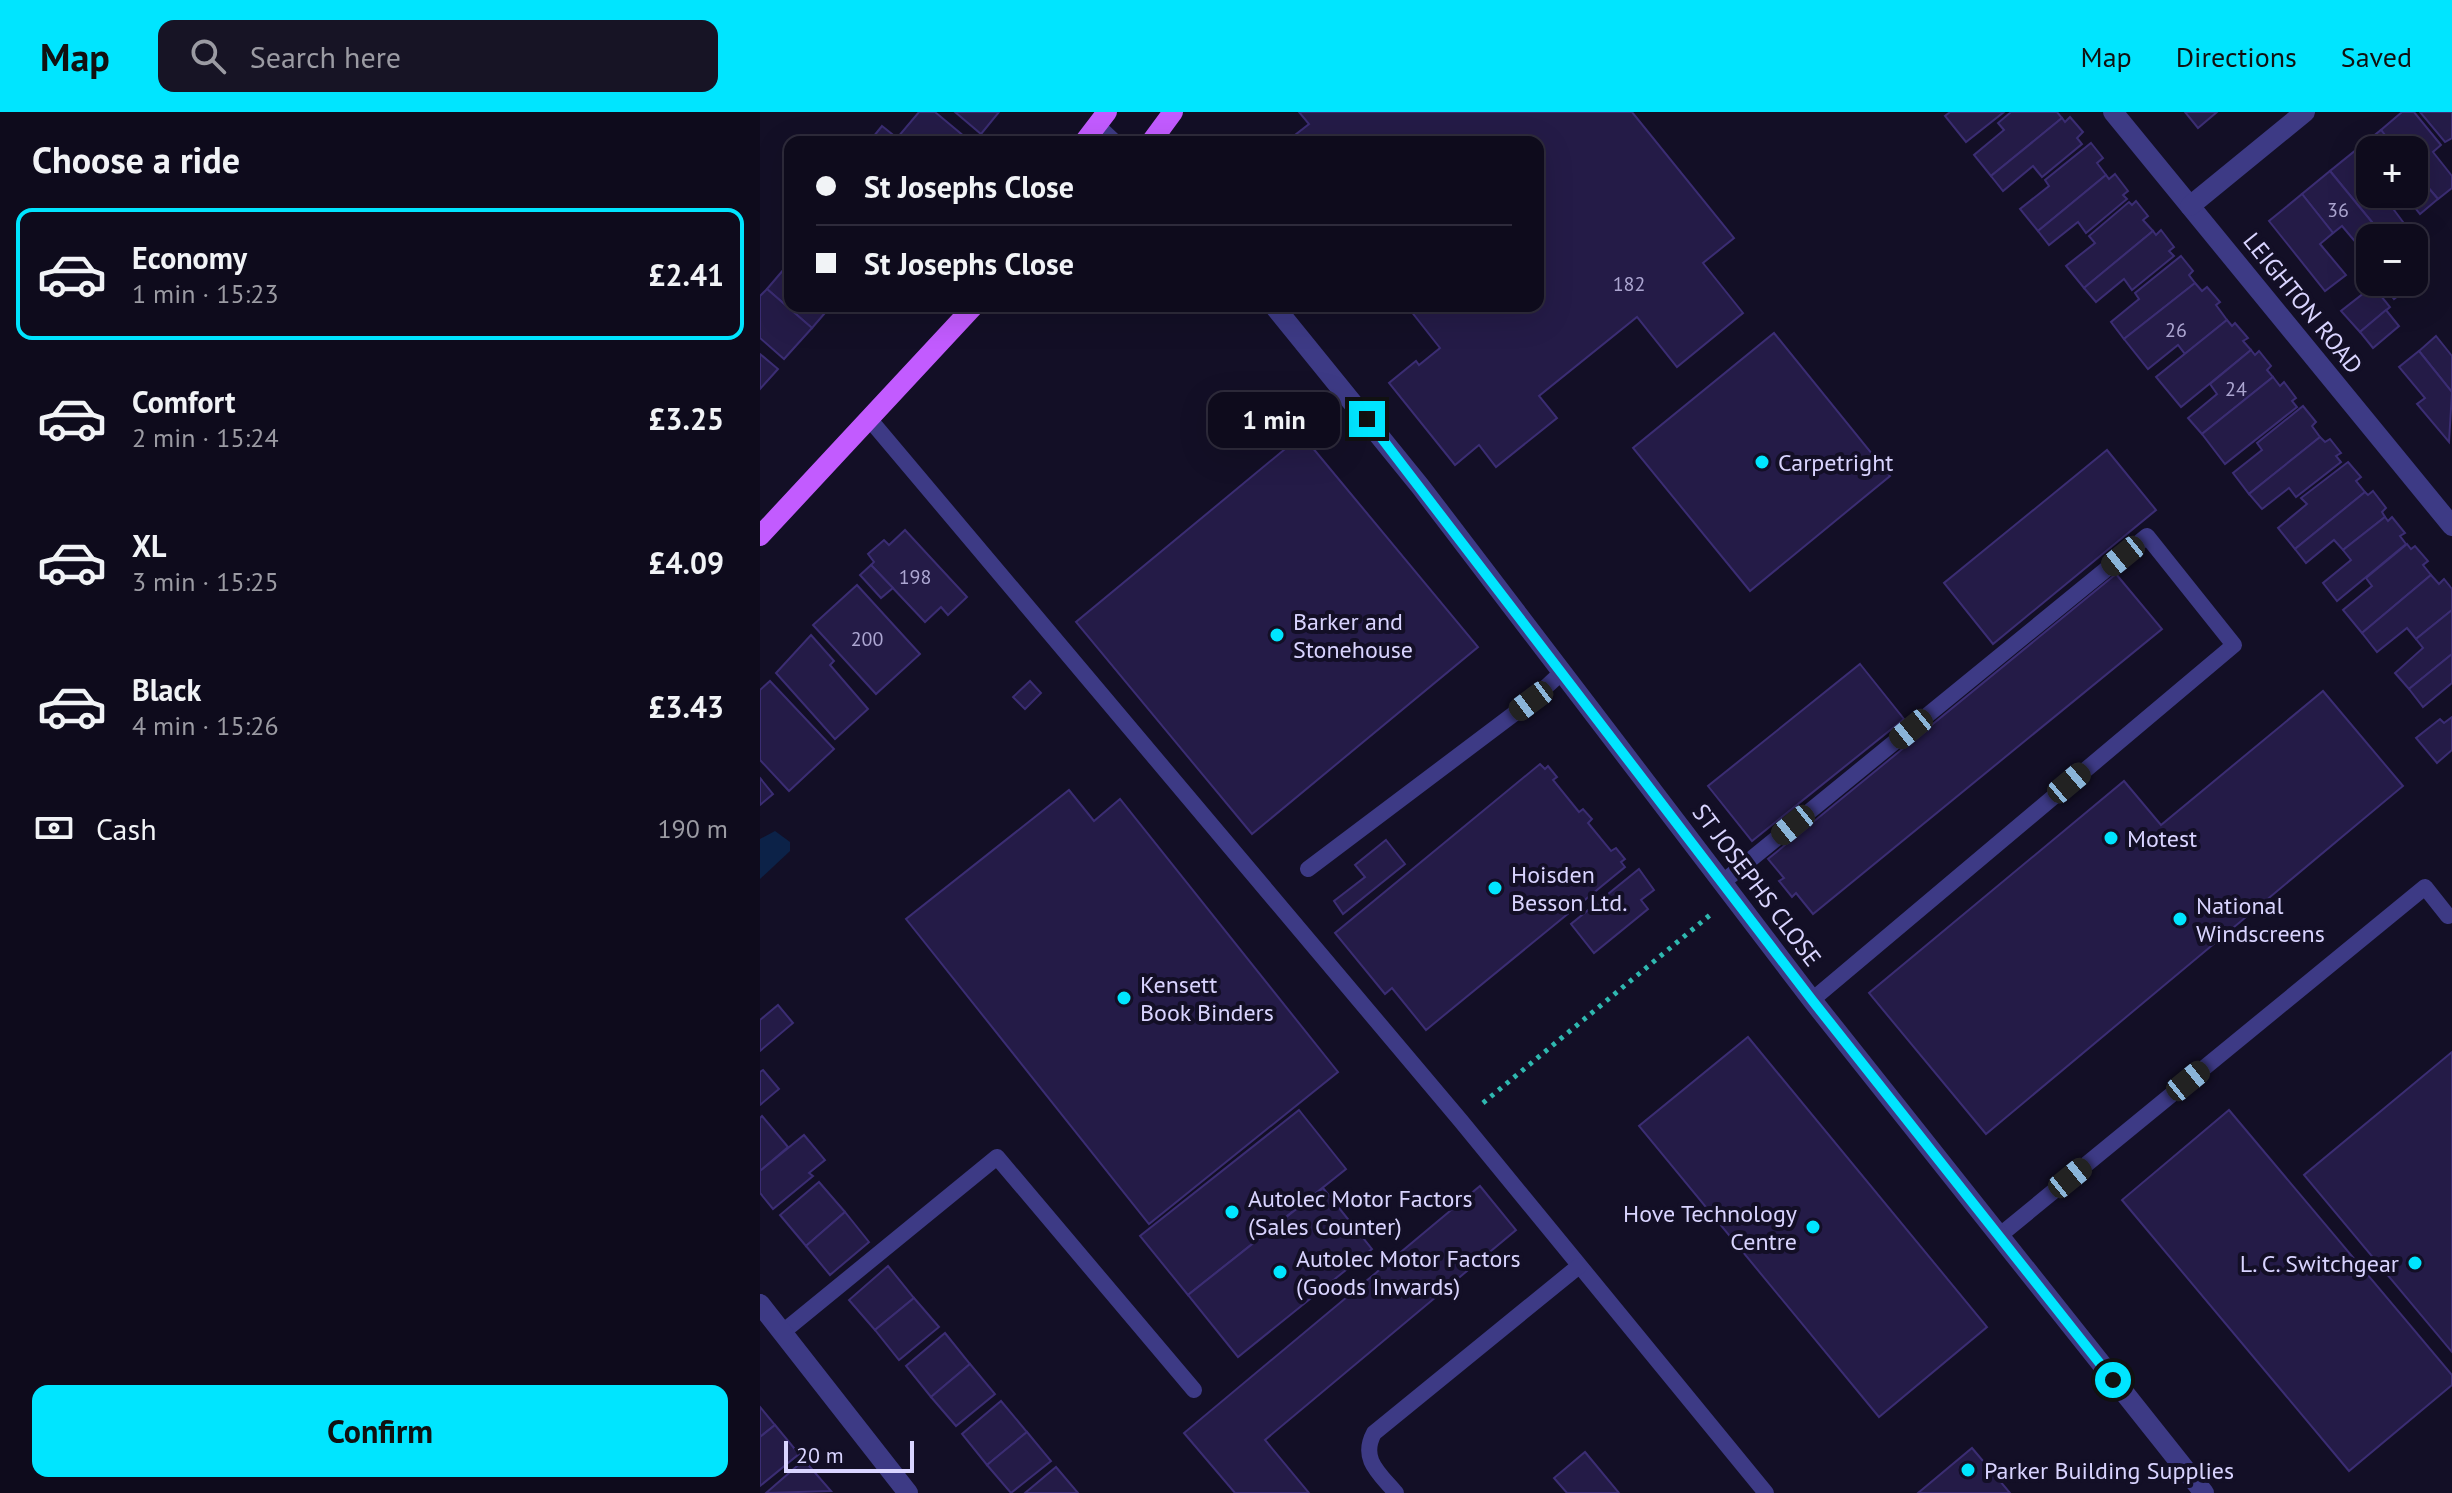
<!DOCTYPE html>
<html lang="en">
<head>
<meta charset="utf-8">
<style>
  :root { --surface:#0e0b1c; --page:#171425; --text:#f1f3f6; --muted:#9b9ba3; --line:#2e2b3b; --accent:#00e5ff }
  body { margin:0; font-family:"PT Sans",sans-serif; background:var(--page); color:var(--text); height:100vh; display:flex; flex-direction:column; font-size:30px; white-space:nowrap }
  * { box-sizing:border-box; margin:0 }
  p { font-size:26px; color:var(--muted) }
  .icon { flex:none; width:44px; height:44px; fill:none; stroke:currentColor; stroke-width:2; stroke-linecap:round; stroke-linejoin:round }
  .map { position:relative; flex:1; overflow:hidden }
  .details { display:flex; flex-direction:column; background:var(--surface); width:760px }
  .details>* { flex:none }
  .top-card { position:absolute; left:24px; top:24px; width:760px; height:176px; border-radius:16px; box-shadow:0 8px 32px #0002,0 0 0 2px var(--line); display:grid; align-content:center; height:176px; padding:0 32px; background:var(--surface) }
  .controls { position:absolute; left:1596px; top:24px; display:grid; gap:16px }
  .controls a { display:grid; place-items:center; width:72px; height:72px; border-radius:16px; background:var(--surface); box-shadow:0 8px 32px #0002,0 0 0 2px var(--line); font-size:40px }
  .scale { position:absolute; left:24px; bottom:20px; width:130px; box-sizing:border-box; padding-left:8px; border:4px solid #d9d4ff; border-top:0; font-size:22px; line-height:28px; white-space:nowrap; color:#d9d4ff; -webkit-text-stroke:6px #130f26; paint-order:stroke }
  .end { position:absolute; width:36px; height:36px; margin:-18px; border:10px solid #00e5ff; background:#111; box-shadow:0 0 0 4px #111 }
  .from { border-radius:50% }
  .bubble { position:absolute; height:56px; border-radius:16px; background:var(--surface); box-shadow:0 8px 32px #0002,0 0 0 2px var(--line); font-size:26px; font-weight:800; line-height:56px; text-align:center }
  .car { position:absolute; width:24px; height:48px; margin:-24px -12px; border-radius:10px; box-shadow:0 0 6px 2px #0007; background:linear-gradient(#222 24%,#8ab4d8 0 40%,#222 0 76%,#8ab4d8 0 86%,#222 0) }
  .top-card b { display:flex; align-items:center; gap:28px; height:76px; font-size:30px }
  .top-card b+b { border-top:2px solid var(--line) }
  .top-card i { width:20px; height:20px; background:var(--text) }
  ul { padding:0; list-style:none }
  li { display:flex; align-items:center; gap:24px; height:132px; margin:0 16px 12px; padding:0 16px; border:4px solid transparent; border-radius:16px }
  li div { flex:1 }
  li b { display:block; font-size:30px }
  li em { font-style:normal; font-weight:800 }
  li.active { border-color:var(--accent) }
  li>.icon { width:72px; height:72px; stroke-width:1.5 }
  h2 { padding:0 32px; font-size:36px; line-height:96px }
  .pay { display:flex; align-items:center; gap:20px; height:88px; padding:0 32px; font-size:30px }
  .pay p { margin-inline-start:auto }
  .button { display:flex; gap:16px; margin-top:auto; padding:16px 32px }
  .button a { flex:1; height:92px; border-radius:16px; background:var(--accent); color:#111; font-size:32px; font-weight:800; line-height:92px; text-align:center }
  header { display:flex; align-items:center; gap:48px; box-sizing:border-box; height:112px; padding:0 40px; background:var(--accent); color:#111 }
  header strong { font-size:38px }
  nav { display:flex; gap:44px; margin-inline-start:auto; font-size:28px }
  .search { width:560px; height:72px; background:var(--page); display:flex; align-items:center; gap:20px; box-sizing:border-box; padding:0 28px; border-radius:16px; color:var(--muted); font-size:30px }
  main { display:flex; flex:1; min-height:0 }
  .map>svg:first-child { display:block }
</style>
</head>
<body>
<header>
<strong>Map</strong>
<div class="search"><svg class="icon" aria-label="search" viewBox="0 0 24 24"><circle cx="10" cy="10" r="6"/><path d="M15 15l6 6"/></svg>Search here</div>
<nav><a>Map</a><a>Directions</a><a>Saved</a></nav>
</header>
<main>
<section class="details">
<h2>Choose a ride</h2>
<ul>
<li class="active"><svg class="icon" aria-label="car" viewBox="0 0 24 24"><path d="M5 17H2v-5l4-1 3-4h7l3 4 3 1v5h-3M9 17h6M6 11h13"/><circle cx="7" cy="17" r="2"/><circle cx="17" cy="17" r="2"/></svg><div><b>Economy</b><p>1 min · 15:23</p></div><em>£2.41</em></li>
<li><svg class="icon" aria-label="car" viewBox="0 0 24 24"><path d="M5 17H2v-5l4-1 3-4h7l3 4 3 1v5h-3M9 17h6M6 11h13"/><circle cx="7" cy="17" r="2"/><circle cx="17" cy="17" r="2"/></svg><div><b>Comfort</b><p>2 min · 15:24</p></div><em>£3.25</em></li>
<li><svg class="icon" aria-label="car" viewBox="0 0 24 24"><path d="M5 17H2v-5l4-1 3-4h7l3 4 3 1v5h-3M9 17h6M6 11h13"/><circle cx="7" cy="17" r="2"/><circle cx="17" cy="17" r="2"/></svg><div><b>XL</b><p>3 min · 15:25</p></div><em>£4.09</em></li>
<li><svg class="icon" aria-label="car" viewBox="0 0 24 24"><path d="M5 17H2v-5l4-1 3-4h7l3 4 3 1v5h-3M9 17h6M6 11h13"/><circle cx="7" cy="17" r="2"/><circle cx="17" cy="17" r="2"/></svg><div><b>Black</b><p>4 min · 15:26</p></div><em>£3.43</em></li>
</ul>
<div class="pay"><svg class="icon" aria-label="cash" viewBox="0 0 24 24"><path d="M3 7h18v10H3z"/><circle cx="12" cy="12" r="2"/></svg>Cash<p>190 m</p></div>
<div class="button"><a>Confirm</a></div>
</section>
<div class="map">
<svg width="1692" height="1381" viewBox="0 0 1692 1381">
  <rect width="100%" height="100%" fill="#130f26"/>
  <path fill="#0c2248" d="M15 719 30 730V739L0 767V727Z"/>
  <g fill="#241b47" stroke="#3b2d73" stroke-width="2">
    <path d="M159 0H175L211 30H142L137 26Z"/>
    <path d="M195 0H239L221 22Z"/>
    <path d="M539 0H872L974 126 943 151 983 201 917 255 877 205 779 284 797 306 736 355 719 333 695 353 629 271 656 249 659 253 680 236 647 194H778V30H526L549 12Z"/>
    <path d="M1190 0H1244L1206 30 1185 4Z"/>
    <path d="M1251 0H1297L1302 6 1231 64 1214 43 1244 18 1238 11Z"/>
    <path d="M1425 0H1457L1438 16Z"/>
    <path d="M1642 0H1654L1681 33 1673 40 1692 64V76L1678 87 1654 59V38H1637L1621 18Z"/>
    <path d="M1660 0H1692V26L1685 30Z"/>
    <path d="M1310 5 1323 20 1317 26 1322 32 1282 65 1273 54 1243 79 1231 64 1302 6 1305 10Z"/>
    <path d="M122 14 142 30H109Z"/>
    <path d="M1621 18 1637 38H1610V54L1596 38Z"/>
    <path d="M1331 31 1343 46 1337 51 1346 63 1278 119 1260 97 1289 74 1285 68Z"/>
    <path d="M1596 38 1610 54V82H1622L1646 114 1632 126H1625L1570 59Z"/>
    <path d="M1570 59 1625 126H1610L1609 146 1582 114 1573 121 1542 82Z"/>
    <path d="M1654 59 1678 87 1660 102 1644 82H1654Z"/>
    <path d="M1355 62 1368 79 1363 83 1367 87 1326 121 1318 110 1289 133 1278 119 1346 63 1349 67Z"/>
    <path d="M1542 82 1573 121 1560 132 1586 163 1565 179 1509 109Z"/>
    <path d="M1376 89 1388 104 1383 108 1393 119 1324 176 1306 154 1335 131 1329 124 1369 90 1372 93Z"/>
    <path d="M1401 118 1414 135 1409 139 1414 144 1372 178 1364 167 1336 190 1324 176 1393 119 1396 123Z"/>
    <path d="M1421 144 1433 159 1429 163 1435 171 1364 227 1351 210 1379 187 1375 181Z"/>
    <path d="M30 150V194H71L52 216 7 177Z"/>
    <path d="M1627 170 1654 169 1655 170 1634 187 1623 173Z"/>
    <path d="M1435 171 1442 179 1447 175 1460 190 1456 193 1467 208 1425 242 1418 233 1388 257 1364 227Z"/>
    <path d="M1613 174 1630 195 1600 220 1581 199Z"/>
    <path d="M7 177 52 216 24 247 0 226V184Z"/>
    <path d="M1626 198 1639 214 1613 236 1600 220Z"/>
    <path d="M1467 208 1472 214 1475 211 1488 226 1483 229 1491 238 1421 295 1396 265Z"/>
    <path d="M1014 221 1130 364 990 479 873 336Z"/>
    <path d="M1676 224 1692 244V280L1659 239Z"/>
    <path d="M1491 238 1495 243 1499 239 1511 254 1507 258 1513 265 1442 322 1428 306 1457 282 1450 272Z"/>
    <path d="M1659 239 1692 280 1689 330 1657 292 1665 286 1639 255Z"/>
    <path d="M0 242 18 257 0 277Z"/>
    <path d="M1513 265 1520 274 1524 270 1536 286 1532 289 1537 295 1465 352 1442 322Z"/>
    <path d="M1543 294 1556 310 1552 314 1560 325 1489 382 1473 361 1502 338 1497 331Z"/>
    <path d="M542 323 718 535 492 722 316 510Z"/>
    <path d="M1560 325 1565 330 1570 327 1581 341 1576 344 1581 350 1536 385 1529 376 1502 397 1489 382Z"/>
    <path d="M1347 338 1396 398 1233 532 1184 471Z"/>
    <path d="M1588 350 1601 365 1596 369 1605 380 1535 437 1518 416 1547 392 1541 386Z"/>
    <path d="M1613 379 1626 396 1622 400 1625 405 1583 438 1574 428 1546 451 1535 437 1605 380 1608 383Z"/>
    <path d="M1625 405 1628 409 1632 405 1645 421 1640 424 1646 432 1577 489 1563 471 1591 448 1583 438Z"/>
    <path d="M145 418 207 485 188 503 181 495 165 510 111 453 114 450 108 442 124 428 129 433Z"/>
    <path d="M1647 432 1651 437 1655 434 1668 449 1663 453 1671 463 1602 521 1583 498 1612 474 1606 466Z"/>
    <path d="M111 453 133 476 121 486 100 463Z"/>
    <path d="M1356 462 1402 517 1053 802 1036 781 1032 785 1019 769 1024 766 1008 747Z"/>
    <path d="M1671 463 1679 472 1684 467 1692 477V498L1656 527 1647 516 1617 540 1602 521Z"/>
    <path d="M97 473 160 542 116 582 53 513Z"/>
    <path d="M1692 498V542L1649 577 1635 561 1663 536 1656 527Z"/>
    <path d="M51 523 74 549 70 553 108 597 75 627 16 561Z"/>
    <path d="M1692 542V571L1663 595 1649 577Z"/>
    <path d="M1100 552 1144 607 992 729 948 674Z"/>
    <path d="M10 569 74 637 29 679 0 648V578Z"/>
    <path d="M270 569 281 581 265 597 253 585Z"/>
    <path d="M1563 579 1643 674 1226 1022 1109 881 1364 669 1401 713Z"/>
    <path d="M1692 605V638L1677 651 1656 626 1680 607 1684 611Z"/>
    <path d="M780 652 785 657 788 654 797 665 793 668 819 700 823 697 832 707 828 711 851 739 856 736 865 747 861 750 865 755 666 918 632 876 625 882 575 821Z"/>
    <path d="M0 666 13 682 0 693Z"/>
    <path d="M309 678 334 709 360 687 578 960 389 1112 146 807Z"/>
    <path d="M626 728 645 752 583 802 574 789 605 765 595 753Z"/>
    <path d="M879 757 894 778 881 788 888 797 834 841 811 812Z"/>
    <path d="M18 893 33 911 0 939V908Z"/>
    <path d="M988 925 1227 1215 1119 1305 879 1014Z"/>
    <path d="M1692 940V1240L1544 1063Z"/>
    <path d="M3 958 19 977 0 993V960Z"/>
    <path d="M539 998 586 1057 428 1183 380 1124Z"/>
    <path d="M1469 998 1692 1263V1273L1589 1359 1362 1088Z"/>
    <path d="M2 1004 28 1035 0 1059V1006Z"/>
    <path d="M44 1023 65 1048 49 1061 53 1064 13 1097 0 1081V1059Z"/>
    <path d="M59 1070 85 1100 46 1134 20 1103Z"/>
    <path d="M720 1074 756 1118 505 1328 549 1381H475L424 1321Z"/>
    <path d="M563 1076 612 1137 478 1245 428 1183Z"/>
    <path d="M85 1100 109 1130 70 1163 46 1134Z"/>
    <path d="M128 1154 154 1186 115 1218 89 1188Z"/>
    <path d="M154 1186 179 1215 139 1248 115 1218Z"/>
    <path d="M185 1221 210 1252 171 1285 146 1254Z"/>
    <path d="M210 1252 235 1282 196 1314 171 1285Z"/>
    <path d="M241 1289 267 1320 227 1353 202 1322Z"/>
    <path d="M0 1295 15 1313 0 1325Z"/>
    <path d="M15 1313 39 1342 0 1374V1325Z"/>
    <path d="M267 1320 291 1349 251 1381 227 1353Z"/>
    <path d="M1212 1336 1250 1381H1158Z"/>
    <path d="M825 1340 859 1381H807L794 1366Z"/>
    <path d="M44 1348 71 1379 6 1381Z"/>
    <path d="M296 1355 318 1381H265Z"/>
  </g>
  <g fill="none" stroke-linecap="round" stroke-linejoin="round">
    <path stroke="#2fb8b0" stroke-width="5" stroke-dasharray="4 6" stroke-linecap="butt" d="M723 991 950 803"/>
    <g stroke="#3d3a85" stroke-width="16">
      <path d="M111 309 701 1009 1006 1381"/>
      <path d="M548 757 771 589 801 561"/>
      <path d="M963 770 1387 424 1474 533 1052 888"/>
      <path d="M1239 1124 1665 775 1688 804"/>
      <path d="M24 1219 237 1045 434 1278"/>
      <path d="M636 1381C619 1361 600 1347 614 1321L819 1154"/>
    </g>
    <g stroke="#3d3a85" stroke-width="20">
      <path d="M1353 0 1692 414"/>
      <path d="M336 15 352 30"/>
      <path d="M1430 94 1545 0"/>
      <path d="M514 194 660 374 1052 888 1444 1381"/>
      <path d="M0 1192 148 1381"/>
    </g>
    <g stroke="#c25bff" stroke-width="20">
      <path d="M324 30 347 0"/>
      <path d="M391 30 413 0"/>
      <path d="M0 424 214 194"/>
    </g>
  </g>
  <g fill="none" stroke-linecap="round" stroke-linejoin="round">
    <path stroke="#00e5ff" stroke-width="10" d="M607 307 1052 888 1353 1268"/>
  </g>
  <g fill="#00e5ff" stroke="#130f26" stroke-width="3">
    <circle cx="1002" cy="350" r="8"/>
    <circle cx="517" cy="523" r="8"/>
    <circle cx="1351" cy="726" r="8"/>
    <circle cx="735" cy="776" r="8"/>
    <circle cx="1420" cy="807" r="8"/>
    <circle cx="364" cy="886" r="8"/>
    <circle cx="472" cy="1100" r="8"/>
    <circle cx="1053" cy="1115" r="8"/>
    <circle cx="1655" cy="1151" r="8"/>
    <circle cx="520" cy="1160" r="8"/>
    <circle cx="1208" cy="1358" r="8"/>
  </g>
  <g text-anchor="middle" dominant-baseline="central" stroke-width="8" stroke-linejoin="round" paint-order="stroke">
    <g font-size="20" fill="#aca6d1">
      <text x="1578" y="98">36</text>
      <text x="869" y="172">182</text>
      <text x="1416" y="218">26</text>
      <text x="1476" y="277">24</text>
      <text x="155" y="465">198</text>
      <text x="107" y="527">200</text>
    </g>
    <g font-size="24" fill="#d9d4ff" stroke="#130f26">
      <text transform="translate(1543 191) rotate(51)">LEIGHTON ROAD</text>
      <text transform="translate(997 773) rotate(53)">ST JOSEPHS CLOSE</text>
    </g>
    <g font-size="24" fill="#d9d4ff" stroke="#130f26" text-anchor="start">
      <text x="1018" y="350">Carpetright</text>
      <text x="533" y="509">Barker and<tspan x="533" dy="28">Stonehouse</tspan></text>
      <text x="1367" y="726">Motest</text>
      <text x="751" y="762">Hoisden<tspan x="751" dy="28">Besson Ltd.</tspan></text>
      <text x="1436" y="793">National<tspan x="1436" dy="28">Windscreens</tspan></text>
      <text x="380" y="872">Kensett<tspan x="380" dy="28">Book Binders</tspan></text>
      <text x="488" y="1086">Autolec Motor Factors<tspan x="488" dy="28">(Sales Counter)</tspan></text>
      <text x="1037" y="1101" text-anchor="end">Hove Technology<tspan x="1037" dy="28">Centre</tspan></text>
      <text x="536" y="1146">Autolec Motor Factors<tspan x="536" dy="28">(Goods Inwards)</tspan></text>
      <text x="1639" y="1151" text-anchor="end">L. C. Switchgear</text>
      <text x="1224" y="1358">Parker Building Supplies</text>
    </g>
  </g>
</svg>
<div class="controls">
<a>+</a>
<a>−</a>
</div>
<div class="scale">20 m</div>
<i class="end from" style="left:1353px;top:1268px"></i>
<i class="end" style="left:607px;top:307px"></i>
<div class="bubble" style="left:448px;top:280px;width:132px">1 min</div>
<i class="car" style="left:1363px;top:444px;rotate:231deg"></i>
<i class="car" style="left:771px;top:589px;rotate:233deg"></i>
<i class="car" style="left:1151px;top:617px;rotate:231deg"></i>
<i class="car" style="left:1309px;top:671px;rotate:50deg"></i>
<i class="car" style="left:1033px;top:713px;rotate:231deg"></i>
<i class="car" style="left:1428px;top:969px;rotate:51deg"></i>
<i class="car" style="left:1310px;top:1066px;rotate:51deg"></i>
<div class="top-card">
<b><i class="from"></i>St Josephs Close</b>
<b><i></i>St Josephs Close</b>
</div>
</div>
</main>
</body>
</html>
